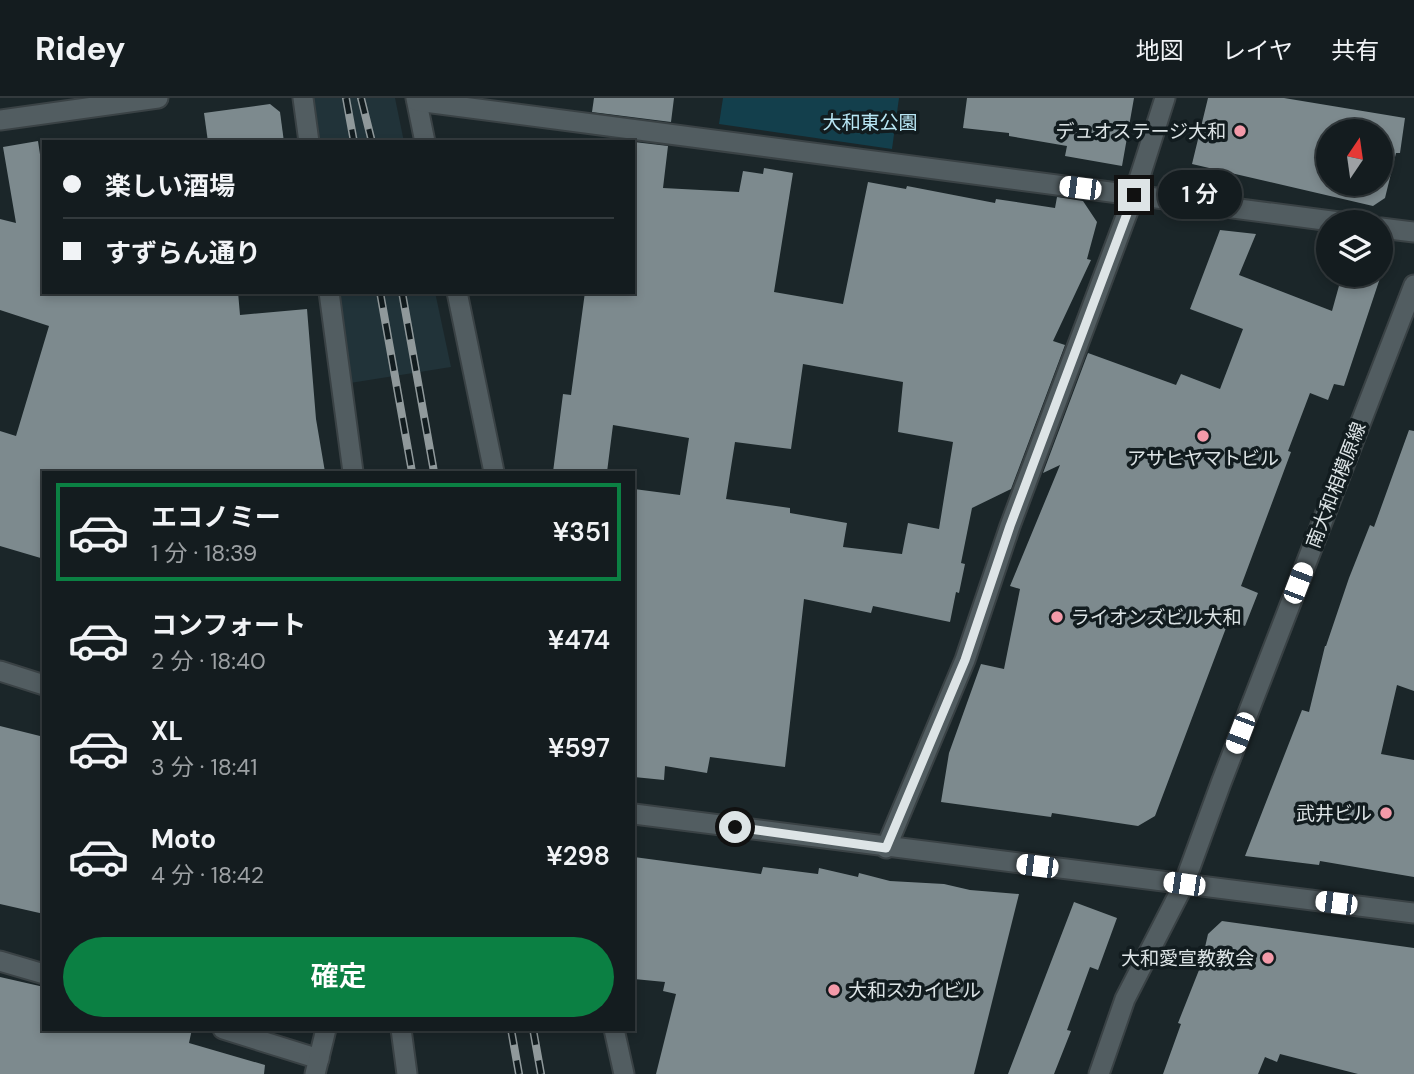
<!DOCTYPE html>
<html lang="ja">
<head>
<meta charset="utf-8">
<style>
  :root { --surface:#141c1f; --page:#1d2528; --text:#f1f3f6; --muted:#9da1a4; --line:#333a3d; --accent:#0b8043 }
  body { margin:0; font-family:"DM Sans","Noto Sans JP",sans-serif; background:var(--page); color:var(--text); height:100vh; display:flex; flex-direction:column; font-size:26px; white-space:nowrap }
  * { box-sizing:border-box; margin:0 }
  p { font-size:23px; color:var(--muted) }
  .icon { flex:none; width:38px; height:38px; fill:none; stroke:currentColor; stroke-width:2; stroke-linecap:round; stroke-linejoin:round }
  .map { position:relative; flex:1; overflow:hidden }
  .details { position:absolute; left:42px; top:373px; width:593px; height:560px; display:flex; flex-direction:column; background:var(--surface); border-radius:0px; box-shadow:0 4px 10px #0003,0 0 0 2px var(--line) }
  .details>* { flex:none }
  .top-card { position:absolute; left:42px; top:42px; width:593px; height:154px; border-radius:0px; box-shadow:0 4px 10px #0003,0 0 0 2px var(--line); display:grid; align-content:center; height:154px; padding:0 21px; background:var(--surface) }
  .needle { width:46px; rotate:13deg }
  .buttons { position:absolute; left:1316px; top:21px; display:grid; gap:14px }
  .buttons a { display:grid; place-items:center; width:77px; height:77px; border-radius:50%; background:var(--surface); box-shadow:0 4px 10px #0003,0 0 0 2px var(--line); font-size:35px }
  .end { position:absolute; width:32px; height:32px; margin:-16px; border:9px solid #dde4e6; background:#111; box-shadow:0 0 0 4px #111 }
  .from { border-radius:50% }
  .bubble { position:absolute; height:49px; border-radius:24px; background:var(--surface); box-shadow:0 4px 10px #0003,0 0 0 2px var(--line); font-size:23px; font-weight:600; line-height:49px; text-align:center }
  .car { position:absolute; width:21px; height:42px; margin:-21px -10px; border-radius:9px; box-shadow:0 0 5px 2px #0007; background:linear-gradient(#fff 24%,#345 0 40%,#fff 0 76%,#345 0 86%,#fff 0) }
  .top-card b { display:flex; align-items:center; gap:24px; height:66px; font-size:26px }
  .top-card b+b { border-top:2px solid var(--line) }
  .top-card i { width:18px; height:18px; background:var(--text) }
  ul { padding:12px 0 0; list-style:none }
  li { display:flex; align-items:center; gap:21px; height:98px; margin:0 14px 10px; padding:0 7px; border:4px solid transparent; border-radius:0px }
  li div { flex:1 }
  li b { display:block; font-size:26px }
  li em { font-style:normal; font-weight:600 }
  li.selected { border-color:var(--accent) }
  li>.icon { width:63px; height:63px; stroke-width:1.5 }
  .cta { display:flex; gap:14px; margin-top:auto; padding:14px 21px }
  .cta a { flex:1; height:80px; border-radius:42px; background:var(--accent); color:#fff; font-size:28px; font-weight:600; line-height:80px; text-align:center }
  header { display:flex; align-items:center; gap:42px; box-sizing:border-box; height:98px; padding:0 35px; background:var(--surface); border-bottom:2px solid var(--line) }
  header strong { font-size:33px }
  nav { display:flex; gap:38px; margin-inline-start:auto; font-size:24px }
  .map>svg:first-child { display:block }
</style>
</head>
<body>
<header>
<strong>Ridey</strong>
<nav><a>地図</a><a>レイヤ</a><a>共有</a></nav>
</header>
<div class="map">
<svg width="1414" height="976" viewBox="0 0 1414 976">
  <rect width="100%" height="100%" fill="#1b2629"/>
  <g fill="#213339">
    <path d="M313 0H395L404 44H318Z"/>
    <path d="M338 194H435L451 269 350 285Z"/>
  </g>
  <path fill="#133f4c" d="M723 0H899L892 51 719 26Z"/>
  <g fill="#7d8a8e" fill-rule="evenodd">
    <path d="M594 0H674L671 24 592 14Z"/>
    <path d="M967 0H1134L1122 68 1065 58 1067 48 1009 38V35L963 30Z"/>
    <path d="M1208 0H1284L1405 20 1400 55H1396L1385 100 1373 108 1192 66ZM1328 33H1381V86H1328Z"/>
    <path d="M270 6 280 14 284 44H208L204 15Z"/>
    <path d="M38 43 44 83V194H238L240 217 307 211 316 321 325 374H44V461L0 448V333L16 338 49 228 0 212V121L16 125 3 49Z"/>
    <path d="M634 44 668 48 663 90 739 94 743 73 763 76 764 70 793 75 774 194 843 206 868 84 906 91 907 88 995 105 996 101 1055 110 1057 99 1083 103 1097 124 1087 161 1091 162 1053 243 1065 247 1011 391 972 410 961 465 965 466 959 495 956 494 950 524 873 508 871 515 804 501 785 669 710 659 707 675 665 668 664 682 634 679V391L680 397 689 340 613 327 607 374H553L563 296 571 297 585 194H634ZM803 266 903 284 898 334 953 344 939 431 908 425 902 456 843 449 847 425 790 415V410L726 401 735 344 791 351Z"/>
    <path d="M1220 132 1256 136 1239 177 1332 213 1342 177H1381L1344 288 1334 286 1328 302 1310 295 1288 353 1291 354 1241 488 1258 495 1245 528 1229 522 1155 718 1138 728 1052 715 1051 719 941 704 949 655 981 566 1004 571 1020 491 1010 488 1060 367 1043 375 1088 255 1176 287 1181 276 1220 291 1243 231 1190 211Z"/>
    <path d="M1409 332 1414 333V593L1397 587 1381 656 1414 662V779L1320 763 1319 767 1245 758 1302 612 1309 614 1325 548H1326L1349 480 1370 427 1374 429Z"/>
    <path d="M0 628 44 639V816L0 806Z"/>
    <path d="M634 759 761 776 763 769 818 776 819 770 858 779 859 775 890 783 944 786 970 792 1019 796 974 976H656L676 896 663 893 665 884 634 881Z"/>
    <path d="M1074 804 1117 820 1098 872 1090 869 1067 932 1071 933 1054 976H1008Z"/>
    <path d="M1222 823 1414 850V976H1358L1280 956 1277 964 1265 959 1258 976H1163L1181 926 1178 925 1201 867 1208 836Z"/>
    <path d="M0 879 44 889V931H192L189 945 265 967 264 976H0Z"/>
  </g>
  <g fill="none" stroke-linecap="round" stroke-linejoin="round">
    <defs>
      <g id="minor">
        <path d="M303 0 309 44"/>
        <path d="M416 0 425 44"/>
        <path d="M417 3 1339 124"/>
        <path d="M0 22 158 0"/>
        <path d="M1381 130 1414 134"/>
        <path d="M329 194 353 374"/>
        <path d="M457 194 494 374"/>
        <path d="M886 750 965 562 1010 428 1134 97 1165 0"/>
        <path d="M0 863 44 876"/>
        <path d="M223 931 319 961"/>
        <path d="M401 931 407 976"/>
        <path d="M614 931 624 976"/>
        <path d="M315 976 326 931"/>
        <path d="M1099 976 1125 901 1184 786"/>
      </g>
      <g id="tertiary">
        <path d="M0 573 44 587"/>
        <path d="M634 716 1414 815"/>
        <path d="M1184 786 1221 685 1414 187"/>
      </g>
    </defs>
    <use href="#minor" stroke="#3a4245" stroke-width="23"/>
    <use href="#tertiary" stroke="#3a4245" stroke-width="23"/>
    <use href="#minor" stroke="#525d61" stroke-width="19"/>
    <use href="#tertiary" stroke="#525d61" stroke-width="19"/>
    <defs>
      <g id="rail">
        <path d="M346 0 354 44"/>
        <path d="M361 0 372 44"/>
        <path d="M380 194 412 374"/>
        <path d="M402 194 434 374"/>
        <path d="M511 931 519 976"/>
        <path d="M533 931 541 976"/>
      </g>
    </defs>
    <use href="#rail" stroke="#90999b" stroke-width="8"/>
    <use href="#rail" stroke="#121c1f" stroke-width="5" stroke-dasharray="16" stroke-linecap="butt"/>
  </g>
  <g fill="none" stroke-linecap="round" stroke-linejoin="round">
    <path stroke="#dde4e6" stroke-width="9" d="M735 729 886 750 965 562 1010 428 1134 97"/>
  </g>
  <g fill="#f39aa9" stroke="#121c1f" stroke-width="2.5">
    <circle cx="1240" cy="33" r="7"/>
    <circle cx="1203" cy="338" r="7"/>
    <circle cx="1057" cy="519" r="7"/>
    <circle cx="1386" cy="715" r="7"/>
    <circle cx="1268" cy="860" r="7"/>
    <circle cx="834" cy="892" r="7"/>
  </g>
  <g text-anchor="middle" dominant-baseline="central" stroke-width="7" stroke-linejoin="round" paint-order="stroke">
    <g font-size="19" fill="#b9e7f5" stroke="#121c1f">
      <text x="870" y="24">大和東公園</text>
    </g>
    <g font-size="19" fill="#dde4e6" stroke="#121c1f" text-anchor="end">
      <text x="1226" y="33">デュオステージ大和</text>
      <text x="1203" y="360" text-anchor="middle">アサヒヤマトビル</text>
      <text x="1071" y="519" text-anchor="start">ライオンズビル大和</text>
      <text x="1372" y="715">武井ビル</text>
      <text x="1254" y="860">大和愛宣教教会</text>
      <text x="848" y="892" text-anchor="start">大和スカイビル</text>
    </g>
    <g font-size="19" fill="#dde4e6" stroke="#121c1f">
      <text transform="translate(1336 387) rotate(-69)">南大和相模原線</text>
    </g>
  </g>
</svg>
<div class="buttons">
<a><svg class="needle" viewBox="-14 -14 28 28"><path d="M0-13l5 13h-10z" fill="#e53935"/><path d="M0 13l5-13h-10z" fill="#9da1a4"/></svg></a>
<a><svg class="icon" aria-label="layers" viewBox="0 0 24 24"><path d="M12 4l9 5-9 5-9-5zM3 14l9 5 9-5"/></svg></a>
</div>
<i class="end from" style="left:735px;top:729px"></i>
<i class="end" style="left:1134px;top:97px"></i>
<div class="bubble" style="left:1158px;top:72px;width:84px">1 分</div>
<i class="car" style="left:1080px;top:90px;rotate:277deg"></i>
<i class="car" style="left:1298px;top:485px;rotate:21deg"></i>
<i class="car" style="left:1240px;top:635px;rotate:201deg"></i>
<i class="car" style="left:1037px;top:768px;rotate:277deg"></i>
<i class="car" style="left:1184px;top:786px;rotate:278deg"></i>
<i class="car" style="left:1336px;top:805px;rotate:277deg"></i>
<div class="top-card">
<b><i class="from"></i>楽しい酒場</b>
<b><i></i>すずらん通り</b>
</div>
<section class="details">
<ul>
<li class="selected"><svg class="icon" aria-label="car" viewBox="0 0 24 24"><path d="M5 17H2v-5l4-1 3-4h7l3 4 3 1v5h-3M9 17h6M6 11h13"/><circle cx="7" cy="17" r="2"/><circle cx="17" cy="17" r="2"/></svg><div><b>エコノミー</b><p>1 分 · 18:39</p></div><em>¥351</em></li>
<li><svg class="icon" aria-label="car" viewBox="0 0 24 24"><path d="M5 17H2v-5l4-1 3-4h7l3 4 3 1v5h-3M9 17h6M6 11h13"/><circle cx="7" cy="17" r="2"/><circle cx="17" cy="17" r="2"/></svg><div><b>コンフォート</b><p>2 分 · 18:40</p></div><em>¥474</em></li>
<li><svg class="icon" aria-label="car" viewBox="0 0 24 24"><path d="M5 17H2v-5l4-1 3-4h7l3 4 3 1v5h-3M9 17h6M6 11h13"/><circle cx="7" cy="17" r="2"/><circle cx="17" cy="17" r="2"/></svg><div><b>XL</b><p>3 分 · 18:41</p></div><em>¥597</em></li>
<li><svg class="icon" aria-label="car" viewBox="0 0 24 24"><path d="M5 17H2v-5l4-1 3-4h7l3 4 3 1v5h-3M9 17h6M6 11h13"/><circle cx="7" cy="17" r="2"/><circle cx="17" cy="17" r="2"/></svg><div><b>Moto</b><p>4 分 · 18:42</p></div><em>¥298</em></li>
</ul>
<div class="cta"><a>確定</a></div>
</section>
</div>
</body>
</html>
